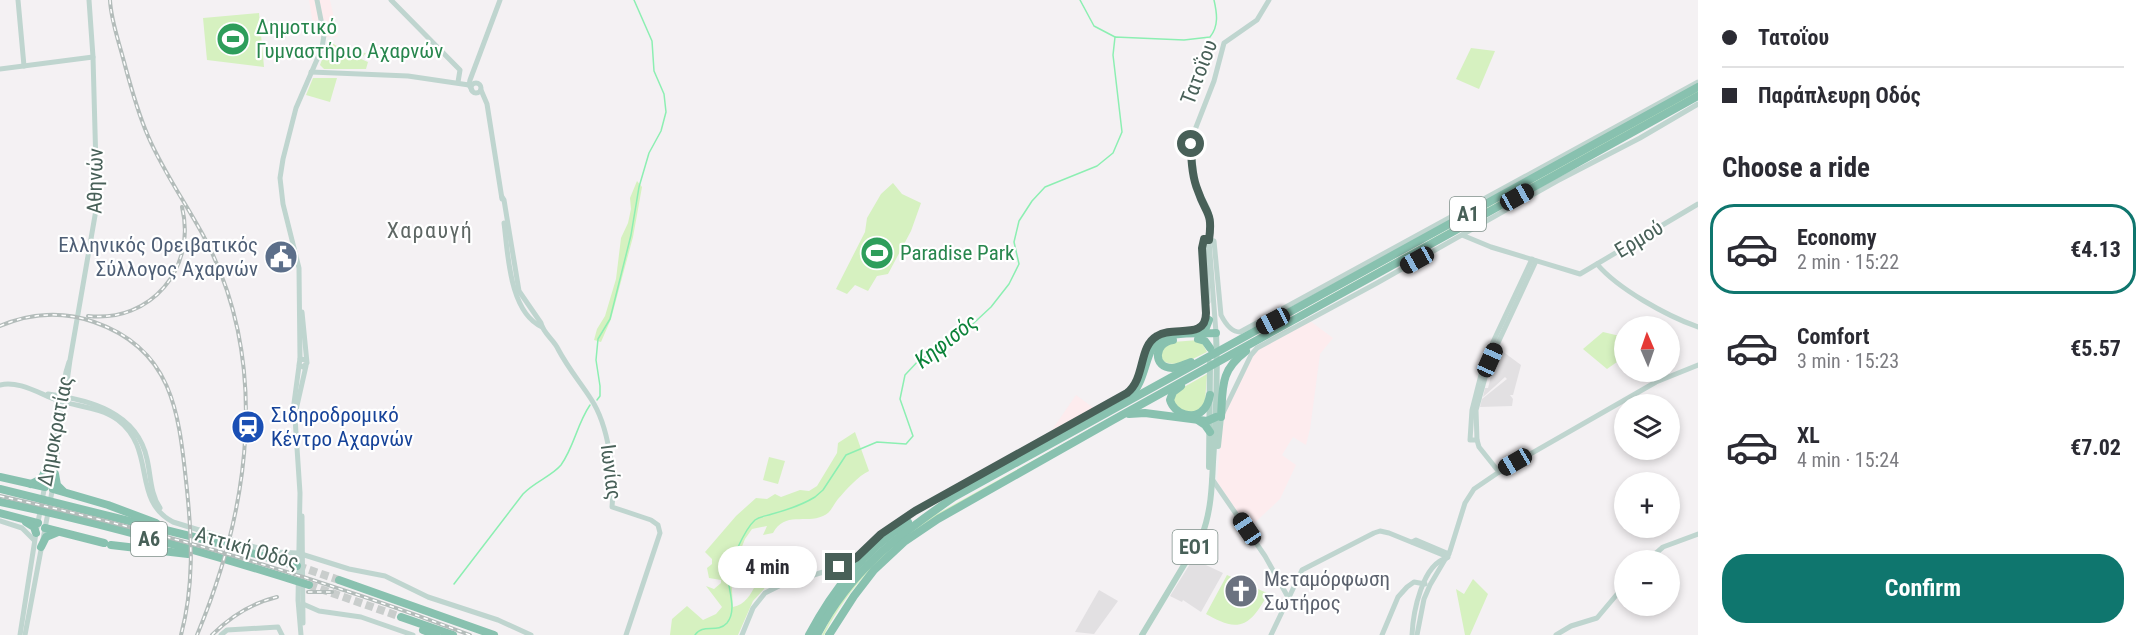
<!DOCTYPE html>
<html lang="en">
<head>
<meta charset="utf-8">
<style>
  :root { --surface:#fff; --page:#f7f7f7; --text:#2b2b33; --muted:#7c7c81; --line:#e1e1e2; --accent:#0f766e }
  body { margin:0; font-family:"Roboto Condensed",sans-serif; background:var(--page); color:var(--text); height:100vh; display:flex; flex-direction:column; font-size:22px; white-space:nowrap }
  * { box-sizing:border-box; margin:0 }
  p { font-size:20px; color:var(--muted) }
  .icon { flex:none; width:33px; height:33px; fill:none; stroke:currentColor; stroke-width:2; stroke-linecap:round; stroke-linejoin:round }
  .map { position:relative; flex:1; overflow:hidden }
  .drawer { display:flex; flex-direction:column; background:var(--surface); width:450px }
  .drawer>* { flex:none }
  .banner { display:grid; align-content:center; height:132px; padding:0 24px; background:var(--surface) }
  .needle { width:39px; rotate:358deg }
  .tools { position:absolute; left:1614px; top:316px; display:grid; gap:12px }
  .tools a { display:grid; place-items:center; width:66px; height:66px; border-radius:50%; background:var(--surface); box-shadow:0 3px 9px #0003; font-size:30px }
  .end { position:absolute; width:27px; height:27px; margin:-14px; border:8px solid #486058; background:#fff; box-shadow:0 0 0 3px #fff }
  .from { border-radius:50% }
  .bubble { position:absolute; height:42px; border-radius:21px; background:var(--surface); box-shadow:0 3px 9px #0003; font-size:20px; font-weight:700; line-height:42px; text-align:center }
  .car { position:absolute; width:18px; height:36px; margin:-18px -9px; border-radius:8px; box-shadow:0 0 4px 2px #0007; background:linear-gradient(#222 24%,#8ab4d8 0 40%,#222 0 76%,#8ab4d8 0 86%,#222 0) }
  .banner b { display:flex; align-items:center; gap:21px; height:57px; font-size:22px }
  .banner b+b { border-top:2px solid var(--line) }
  .banner i { width:15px; height:15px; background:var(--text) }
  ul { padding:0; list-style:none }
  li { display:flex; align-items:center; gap:18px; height:90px; margin:0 12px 9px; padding:0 12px; border:3px solid transparent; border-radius:24px }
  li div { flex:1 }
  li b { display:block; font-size:22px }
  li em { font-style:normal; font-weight:700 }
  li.active { border-color:var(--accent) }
  li>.icon { width:54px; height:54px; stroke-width:1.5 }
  h2 { padding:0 24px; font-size:27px; line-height:72px }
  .cta { display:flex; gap:12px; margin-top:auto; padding:12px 24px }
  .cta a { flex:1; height:69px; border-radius:24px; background:var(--accent); color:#fff; font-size:24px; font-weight:700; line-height:69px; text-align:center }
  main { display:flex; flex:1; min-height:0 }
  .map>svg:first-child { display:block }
</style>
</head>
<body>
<main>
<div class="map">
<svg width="1698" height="635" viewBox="0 0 1698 635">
  <rect width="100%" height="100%" fill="#f4f1f3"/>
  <g fill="#fdecee">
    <path d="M309 0H330L338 37H315Z"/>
    <path d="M1310 321 1333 338 1320 354 1310 429 1306 445 1293 437 1282 455 1296 465 1280 499 1248 529 1217 481 1220 446 1225 412 1254 354 1259 348Z"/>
    <path d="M1076 395 1095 409 1050 433Z"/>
  </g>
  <g fill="#e2e0e2">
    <path d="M1498 348 1521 365 1513 395H1510L1513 399 1512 406 1480 407 1482 399 1507 379 1505 377 1483 397 1485 388H1488L1491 376 1488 375Z"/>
    <path d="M1193 559 1223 573 1201 612 1183 600 1182 602 1170 596Z"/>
    <path d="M1099 590 1118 601 1094 634 1075 632Z"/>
  </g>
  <g fill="#d6f1c0">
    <path d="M259 13 264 67 207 60 203 18Z"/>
    <path d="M329 41 343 50 366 53 361 59 368 62 366 69H324L320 65Z"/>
    <path d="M1471 48 1495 51 1479 89 1456 79Z"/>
    <path d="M313 78H337L330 102 306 95Z"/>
    <path d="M1698 91V93L936 516C889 546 849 585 824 635H822C838 604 862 570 890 547 904 536 920 526 935 515Z"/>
    <path d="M637 181 642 187 633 237 619 289 611 319 601 342 594 340 597 329 605 316 616 279 621 238 628 223 631 209 630 198Z"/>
    <path d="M893 183 902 194 921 203 911 231 888 274 877 276 868 291 855 285 847 294 836 289 865 232 867 218 881 194Z"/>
    <path d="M1603 332 1624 337V357L1607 369 1583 349Z"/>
    <path d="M1198 340 1201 341 1207 352C1193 359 1172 371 1160 358L1162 346 1173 342Z"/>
    <path d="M1207 374 1205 403 1196 412H1183L1172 401 1177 391Z"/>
    <path d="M855 432 869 471C858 476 847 489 838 499 833 505 831 513 823 516 805 524 785 511 773 533L763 535 767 526 752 529 745 539 731 574 733 607C745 605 751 594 756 584L765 585 764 589 753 601 738 635H670L672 619 687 606 703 620 716 614 722 607 706 586 714 589 721 583V580L709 578 707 568 712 564V559L705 552 736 516 756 498 767 499 775 494 781 497 800 490 809 491 817 486 837 453 838 443Z"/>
    <path d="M769 457 785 461 778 484 763 480Z"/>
    <path d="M1227 575 1269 594C1264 600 1260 608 1255 614 1239 633 1223 623 1206 614Z"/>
    <path d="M1473 579 1488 594 1470 635H1465L1456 589 1464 594Z"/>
  </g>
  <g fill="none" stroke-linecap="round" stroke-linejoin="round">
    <g stroke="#8cefb2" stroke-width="1.5">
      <path d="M1080 0 1094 26 1115 37"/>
      <path d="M597 400 600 396V386L596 360 598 339 610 319 631 235 639 187 649 153 661 131 666 112 664 94 654 71 652 41 634 0"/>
      <path d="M454 584 523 494C534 482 552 476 561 465 574 447 577 424 590 405"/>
      <path d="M695 635C703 623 717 634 727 623 737 611 729 592 728 578 728 565 745 529 755 520 760 516 767 516 772 514 787 510 802 505 815 497L823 490 846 455 877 442 906 444 913 436 900 399 905 375 920 359 938 351 962 334 991 307 1009 284 1019 264 1014 242 1019 221 1032 201 1045 187 1097 166 1113 153 1122 132 1113 55 1115 37 1184 40 1210 37C1219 26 1217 13 1214 0"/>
    </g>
    <g stroke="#c9cdcc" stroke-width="8" stroke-dasharray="8 4" stroke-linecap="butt">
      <path d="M298 566 339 580"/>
      <path d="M309 585 401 617"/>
    </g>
    <g stroke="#bfd5cf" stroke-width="5">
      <path d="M18 0 24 66"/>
      <path d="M391 0 460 70 458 82"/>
      <path d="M0 69 93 57"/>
      <path d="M311 72 408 76 469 85"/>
      <circle cx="476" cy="88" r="5"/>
      <path d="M472 90 469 85 470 80 500 0"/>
      <path d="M481 90 487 104 502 199"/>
      <path d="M502 197 504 200 519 291 541 323C543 333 554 340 558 349 568 368 580 382 591 399 609 426 615 476 612 507L651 520 658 525 660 533 626 635"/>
      <path d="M504 223C508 253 509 312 542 327"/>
      <path d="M1462 235 1491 247 1580 274 1698 204"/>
      <path d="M1209 241 1216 333"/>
      <path d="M1597 264C1618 289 1667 316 1698 327"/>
      <path d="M1208 302 1206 251 1211 220 1208 209 1196 186 1191 140 1214 81 1224 43 1257 20 1269 0"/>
      <path d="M302 312 307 363 303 367 299 365 300 359 306 360"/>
      <path d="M1196 330 1202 327 1206 319 1202 248 1204 239 1214 241 1221 315C1225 323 1232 332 1240 332L1698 82"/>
      <path d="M300 359 299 268 283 204 280 178 283 159 296 108 322 48 324 35 317 0"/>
      <path d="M1143 363C1148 343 1153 333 1175 331"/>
      <path d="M299 366 294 403 300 493 298 600 301 635"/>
      <path d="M0 385C18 380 40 394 57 400 78 407 100 407 118 420 157 450 131 500 173 522L251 546 275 552 298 553 349 569 385 576 428 597 498 620 531 635"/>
      <path d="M48 394C90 400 137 412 147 459 151 476 150 493 160 508"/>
      <path d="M296 410 306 366"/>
      <path d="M1223 413 1251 355 1257 348 1377 283 1557 181 1640 138 1698 104"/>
      <path d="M1477 440 1476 410 1490 360 1536 261"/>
      <path d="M1499 472 1479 447 1477 440H1470L1472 410 1485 359 1532 259"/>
      <path d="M54 477 70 360 97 204 93 57 89 0"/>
      <path d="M1212 479 1265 556 1289 599"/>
      <path d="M302 516 303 623"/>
      <path d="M0 521 22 528 34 540"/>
      <path d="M1412 542 1416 540 1449 554"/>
      <path d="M1647 561 1663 547 1698 534"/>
      <path d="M303 604 319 611 361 617 413 635"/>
      <path d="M20 635 36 533 66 372 69 362"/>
      <path d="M25 635 53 486"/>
      <path d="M221 635 227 630 278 627 282 635"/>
      <path d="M742 635 753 608 765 593 781 585 846 565 893 526 915 511 1124 396 1133 388"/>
      <path d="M1271 635 1302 570 1374 533 1380 531 1389 533 1448 557"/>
      <path d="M1382 635 1398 597 1407 587 1414 582 1425 584"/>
      <path d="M1412 635C1413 613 1422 564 1447 558"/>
      <path d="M1417 635 1424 599 1430 585 1450 551 1465 503 1474 489 1499 472 1656 382 1698 365"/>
      <path d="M1556 635 1571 626 1597 618 1624 586"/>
    </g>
    <g stroke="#b1d1c6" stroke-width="6">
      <path d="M1218 446 1221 417"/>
      <path d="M1209 467 1210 363"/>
      <path d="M1142 635 1202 535C1211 512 1212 486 1213 462 1216 419 1218 376 1216 333"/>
    </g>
    <g stroke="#88c1af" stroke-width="8">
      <path d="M1197 333 1205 330 1209 320"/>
      <path d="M1198 339 1205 341 1210 348"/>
      <path d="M1173 340C1153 343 1153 368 1172 368 1178 368 1185 364 1191 362"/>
      <path d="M1181 386 1173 392 1170 400C1174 414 1194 421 1204 409 1208 405 1209 400 1210 395"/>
      <path d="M1130 396C1148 380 1144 344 1164 337 1179 331 1200 334 1216 333"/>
      <path d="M1129 414 1145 413 1207 421 1216 417"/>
      <path d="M1221 417C1223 386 1220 371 1246 351"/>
      <path d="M1199 421 1205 425 1210 432"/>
      <path d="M55 474 57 485 63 491"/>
      <path d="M0 477 45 487"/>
      <path d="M31 484 41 479 50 463"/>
      <path d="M0 489 218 543 297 566"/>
      <path d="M53 489 108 505 156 523"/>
      <path d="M0 502C104 523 208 553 309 585"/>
      <path d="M0 513 38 523"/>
      <path d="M26 522 34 527 36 533"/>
      <path d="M45 528 104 543"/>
      <path d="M111 545 188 554"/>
      <path d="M41 547 46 537 58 532"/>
      <path d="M339 580 494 635"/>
      <path d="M401 617 453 635"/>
      <path d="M423 630 436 635"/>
      <path d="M809 635C834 588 863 552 908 522"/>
      <path d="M817 635C850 571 896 537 954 497L1698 87"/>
      <path d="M829 635 854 596 874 570 904 542 938 519 1113 420 1698 96"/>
    </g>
    <defs>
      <g id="rail">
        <path d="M110 0C111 20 118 39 123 58 130 84 137 111 148 136 163 171 185 202 203 235 271 361 250 508 197 635"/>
        <path d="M88 316C151 323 197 268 182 207"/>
        <path d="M0 326C30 313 63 311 94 322 175 350 179 416 187 490 192 539 194 586 181 635"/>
        <path d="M0 496C158 531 318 577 470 635"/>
        <path d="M308 592H332"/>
        <path d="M212 635C230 617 252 603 277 597"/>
      </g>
    </defs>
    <use href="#rail" stroke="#b3bcba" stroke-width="4"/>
    <use href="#rail" stroke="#fff" stroke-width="1.5" stroke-dasharray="4.5" stroke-linecap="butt"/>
  </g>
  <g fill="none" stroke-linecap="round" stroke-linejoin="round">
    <path stroke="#486058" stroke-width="8" d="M839 567 856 558 881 534 915 511 1127 393C1146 378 1138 347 1157 336 1173 325 1206 341 1206 313L1202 248 1204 239 1209 240C1213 211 1206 215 1198 191 1192 177 1191 159 1191 144"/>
  </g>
  <defs>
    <symbol id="stadium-disc" viewBox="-11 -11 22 22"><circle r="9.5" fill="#2e9e5b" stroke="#fff"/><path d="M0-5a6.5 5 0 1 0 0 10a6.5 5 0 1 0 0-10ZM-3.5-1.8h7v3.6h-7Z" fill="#fff"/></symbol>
    <symbol id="civic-disc" viewBox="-11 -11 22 22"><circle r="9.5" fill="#5c6f8a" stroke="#fff"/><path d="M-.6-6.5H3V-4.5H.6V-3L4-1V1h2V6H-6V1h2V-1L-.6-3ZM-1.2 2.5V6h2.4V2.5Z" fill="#fff"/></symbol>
    <symbol id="station-disc" viewBox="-11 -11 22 22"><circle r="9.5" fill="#1a4fb4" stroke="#fff"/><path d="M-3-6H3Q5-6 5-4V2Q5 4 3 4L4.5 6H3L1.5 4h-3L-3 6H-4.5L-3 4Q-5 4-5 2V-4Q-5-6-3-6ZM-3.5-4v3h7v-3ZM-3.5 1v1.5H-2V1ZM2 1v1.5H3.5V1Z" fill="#fff"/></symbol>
    <symbol id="church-disc" viewBox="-11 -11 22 22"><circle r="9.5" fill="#6b7280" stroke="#fff"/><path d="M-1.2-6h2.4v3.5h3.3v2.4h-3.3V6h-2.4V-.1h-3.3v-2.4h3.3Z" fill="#fff"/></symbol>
  </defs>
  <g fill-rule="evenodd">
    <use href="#stadium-disc" x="214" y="20" width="38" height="38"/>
    <use href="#stadium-disc" x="858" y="234" width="38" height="38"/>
    <use href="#civic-disc" x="262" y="238" width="38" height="38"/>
    <use href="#station-disc" x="229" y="408" width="38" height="38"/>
    <use href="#church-disc" x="1222" y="572" width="38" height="38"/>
  </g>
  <g text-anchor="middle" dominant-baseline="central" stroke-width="4.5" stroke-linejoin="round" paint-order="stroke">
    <g fill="#fff" stroke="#7f908a" stroke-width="1.5">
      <rect x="1450" y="197" width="36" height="34" rx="4.5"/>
      <rect x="131" y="522" width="36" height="34" rx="4.5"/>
      <rect x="1172.5" y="530" width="45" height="34" rx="4.5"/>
    </g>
    <g font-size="20" font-weight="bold" fill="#486058">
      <text x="1468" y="214">Α1</text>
      <text x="149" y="539">Α6</text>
      <text x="1195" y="547">ΕΟ1</text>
    </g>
    <g font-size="21" fill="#27864d" stroke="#fff" text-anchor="start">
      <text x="256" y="27">Δημοτικό<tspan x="256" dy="24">Γυμναστήριο Αχαρνών</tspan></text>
      <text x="900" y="253">Paradise Park</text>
    </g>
    <g font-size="21" fill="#486058" stroke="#fff">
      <text transform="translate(1199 72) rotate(-69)">Τατοΐου</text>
      <text transform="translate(95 181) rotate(-89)">Αθηνών</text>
      <text transform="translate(1639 239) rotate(-31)">Ερμού</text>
      <text transform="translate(55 431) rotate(-79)">Δημοκρατίας</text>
      <text transform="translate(611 472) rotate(83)">Ιωνίας</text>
      <text transform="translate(247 548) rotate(16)">Αττική Οδός</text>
    </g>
    <g font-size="21" fill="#4e5e75" stroke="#fff" text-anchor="end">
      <text x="258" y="245">Ελληνικός Ορειβατικός<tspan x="258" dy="24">Σύλλογος Αχαρνών</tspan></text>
    </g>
    <g font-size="21" fill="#164399" stroke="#fff" text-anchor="start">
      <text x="271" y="415">Σιδηροδρομικό<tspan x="271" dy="24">Κέντρο Αχαρνών</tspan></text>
    </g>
    <g font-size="21" fill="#5b616d" stroke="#fff" text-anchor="start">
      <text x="1264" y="579">Μεταμόρφωση<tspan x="1264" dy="24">Σωτήρος</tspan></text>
    </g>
    <g font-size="22" letter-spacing="1.5" fill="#5e6764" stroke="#fff">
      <text x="430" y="230">Χαραυγή</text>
    </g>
    <g font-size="22" font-style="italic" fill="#0b8239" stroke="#fff">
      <text transform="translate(946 341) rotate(-38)">Κηφισός</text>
    </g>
  </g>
</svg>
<div class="tools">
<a><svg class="needle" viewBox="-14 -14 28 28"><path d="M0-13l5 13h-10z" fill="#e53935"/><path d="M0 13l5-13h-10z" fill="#7c7c81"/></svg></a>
<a><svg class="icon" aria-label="layers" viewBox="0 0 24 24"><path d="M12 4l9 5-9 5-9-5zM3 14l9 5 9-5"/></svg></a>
<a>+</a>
<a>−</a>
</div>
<i class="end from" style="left:1191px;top:144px"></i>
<i class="end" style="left:839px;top:567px"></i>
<div class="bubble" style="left:718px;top:546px;width:99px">4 min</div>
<i class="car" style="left:1517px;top:197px;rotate:61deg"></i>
<i class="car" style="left:1417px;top:260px;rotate:241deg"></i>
<i class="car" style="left:1273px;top:321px;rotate:242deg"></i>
<i class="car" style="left:1490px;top:360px;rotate:24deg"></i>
<i class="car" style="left:1515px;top:462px;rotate:240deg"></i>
<i class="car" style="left:1247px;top:529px;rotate:326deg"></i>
</div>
<section class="drawer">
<div class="banner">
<b><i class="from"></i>Τατοΐου</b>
<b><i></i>Παράπλευρη Οδός</b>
</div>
<h2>Choose a ride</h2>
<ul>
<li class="active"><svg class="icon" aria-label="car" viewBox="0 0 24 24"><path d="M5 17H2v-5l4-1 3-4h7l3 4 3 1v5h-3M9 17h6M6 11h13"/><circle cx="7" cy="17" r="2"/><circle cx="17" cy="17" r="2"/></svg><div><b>Economy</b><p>2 min · 15:22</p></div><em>€4.13</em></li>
<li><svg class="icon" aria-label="car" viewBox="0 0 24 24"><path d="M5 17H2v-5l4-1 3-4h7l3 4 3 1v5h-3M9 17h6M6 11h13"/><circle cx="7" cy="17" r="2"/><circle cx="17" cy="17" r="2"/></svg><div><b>Comfort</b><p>3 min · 15:23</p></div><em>€5.57</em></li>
<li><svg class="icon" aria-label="car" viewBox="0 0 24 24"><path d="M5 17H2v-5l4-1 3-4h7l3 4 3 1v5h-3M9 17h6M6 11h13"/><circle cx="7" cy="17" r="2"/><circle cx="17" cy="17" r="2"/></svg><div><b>XL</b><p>4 min · 15:24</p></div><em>€7.02</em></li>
</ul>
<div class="cta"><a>Confirm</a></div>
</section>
</main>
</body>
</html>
